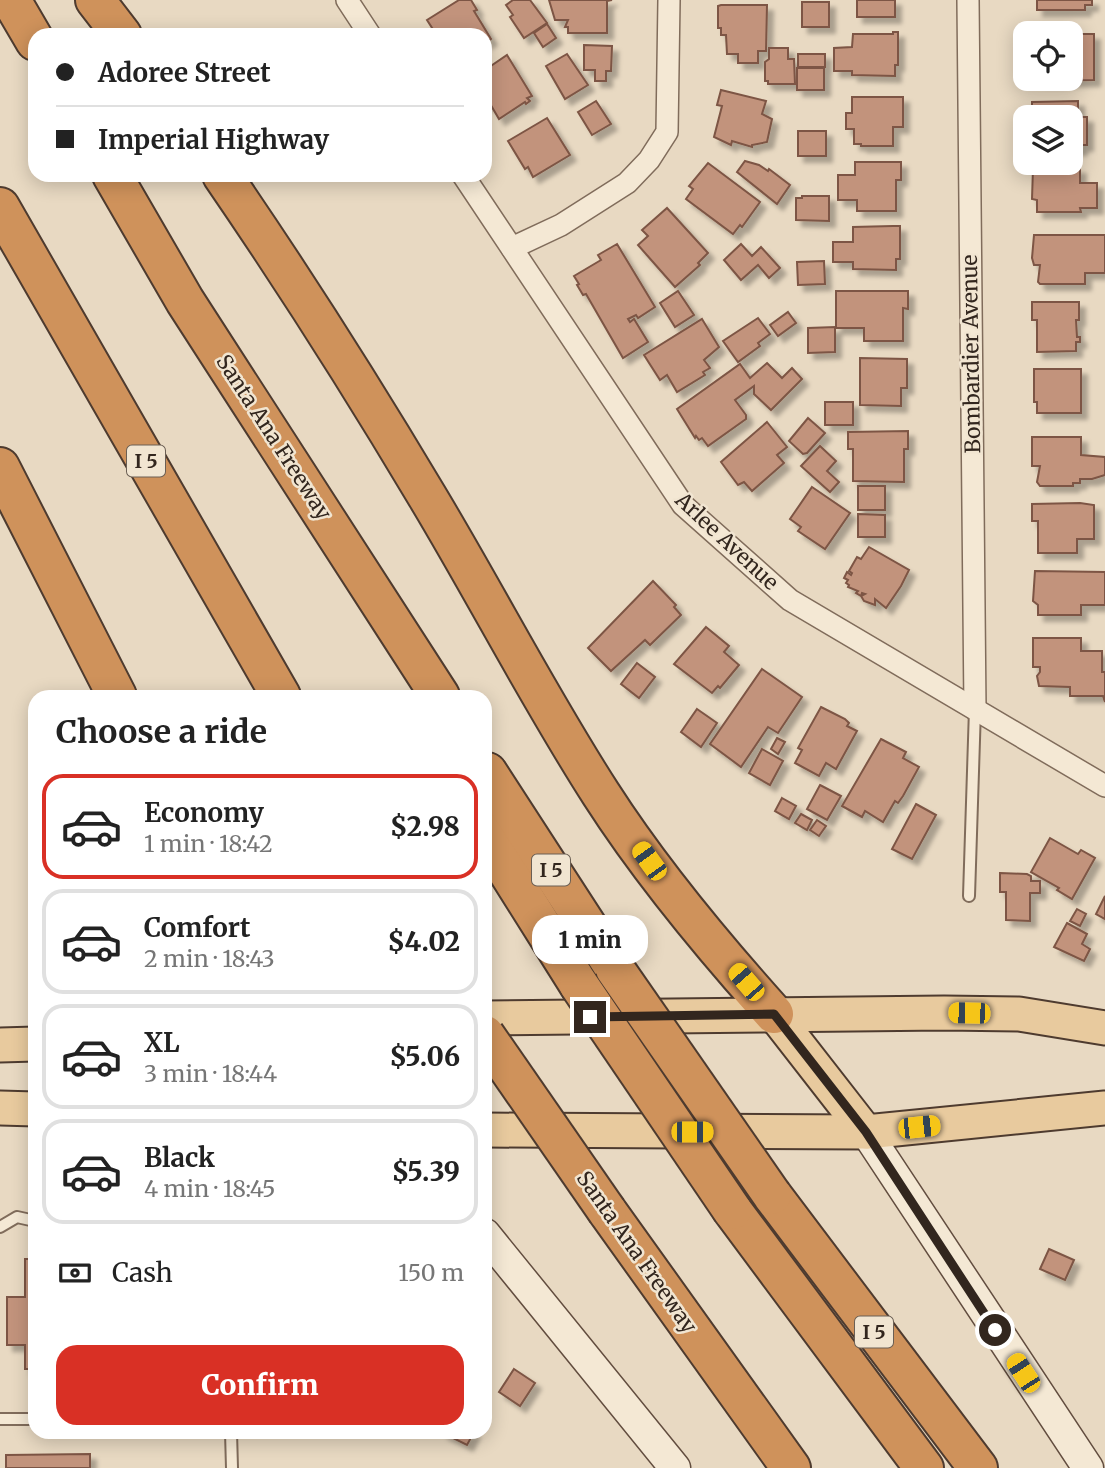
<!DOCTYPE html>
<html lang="en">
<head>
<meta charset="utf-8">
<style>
  :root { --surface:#fff; --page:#f2f2f2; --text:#222; --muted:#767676; --line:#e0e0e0; --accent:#d93025 }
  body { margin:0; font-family:Merriweather,serif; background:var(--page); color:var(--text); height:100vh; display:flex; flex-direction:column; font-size:26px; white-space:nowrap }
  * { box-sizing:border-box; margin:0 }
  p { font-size:23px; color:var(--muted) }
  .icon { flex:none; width:38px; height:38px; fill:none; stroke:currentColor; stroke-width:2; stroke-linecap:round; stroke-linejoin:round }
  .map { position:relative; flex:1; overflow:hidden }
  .sheet { position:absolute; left:28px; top:690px; width:464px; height:749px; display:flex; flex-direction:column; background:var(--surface); border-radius:21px; box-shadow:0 4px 18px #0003 }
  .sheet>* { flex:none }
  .banner { position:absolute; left:28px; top:28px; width:464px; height:154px; border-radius:21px; box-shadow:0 4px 18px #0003; display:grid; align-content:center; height:154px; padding:0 28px; background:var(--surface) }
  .tools { position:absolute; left:1013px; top:21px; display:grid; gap:14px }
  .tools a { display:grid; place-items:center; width:70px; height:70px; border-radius:14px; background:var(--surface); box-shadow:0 4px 18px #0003; font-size:35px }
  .end { position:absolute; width:32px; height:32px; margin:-16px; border:9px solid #32261e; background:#fff; box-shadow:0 0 0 4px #fff }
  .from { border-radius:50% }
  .bubble { position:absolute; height:49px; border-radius:21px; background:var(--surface); box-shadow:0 4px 18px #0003; font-size:23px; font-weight:800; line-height:49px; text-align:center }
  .car { position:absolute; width:21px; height:42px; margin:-21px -10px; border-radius:9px; box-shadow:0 0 5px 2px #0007; background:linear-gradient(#f5c518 24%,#345 0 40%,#f5c518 0 76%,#345 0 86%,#f5c518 0) }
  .banner b { display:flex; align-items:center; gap:24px; height:66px; font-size:26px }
  .banner b+b { border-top:2px solid var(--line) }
  .banner i { width:18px; height:18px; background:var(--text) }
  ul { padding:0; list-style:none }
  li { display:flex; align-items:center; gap:21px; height:105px; margin:0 14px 10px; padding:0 14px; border:4px solid var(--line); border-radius:21px }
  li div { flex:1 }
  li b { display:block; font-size:26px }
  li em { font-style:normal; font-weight:800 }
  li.selected { border-color:var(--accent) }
  li>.icon { width:63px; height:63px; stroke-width:1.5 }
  h2 { padding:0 28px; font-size:32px; line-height:84px }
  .pay { display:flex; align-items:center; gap:18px; height:77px; padding:0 28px; font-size:26px }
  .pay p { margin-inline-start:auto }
  .button { display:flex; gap:14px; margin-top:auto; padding:14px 28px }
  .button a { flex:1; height:80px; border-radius:21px; background:var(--accent); color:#fff; font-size:28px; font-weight:800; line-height:80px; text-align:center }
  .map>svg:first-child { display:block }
</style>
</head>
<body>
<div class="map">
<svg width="1105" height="1468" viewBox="0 0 1105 1468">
  <defs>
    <filter id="shadow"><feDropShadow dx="6" dy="6" stdDeviation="2" flood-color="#0004"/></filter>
  </defs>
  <rect width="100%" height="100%" fill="#e8d9c2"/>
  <g fill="#c2937c" stroke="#7d5544" stroke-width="2" filter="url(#shadow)">
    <path d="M459 0H471L477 10 474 11 491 39 485 43V35H442L441 32 436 34 427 20Z"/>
    <path d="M513 0H530L547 23 524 38 510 17 513 15 506 5Z"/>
    <path d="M549 0H612L607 1V33H568V27H565L568 20H555Z"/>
    <rect x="857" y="0" width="38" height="17"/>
    <path d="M1037 0H1092V5H1085V10H1037Z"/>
    <rect x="802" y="2" width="27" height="25"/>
    <path d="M721 5H767L766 51H758V63H738V54H727L726 35H721V28H718V6Z"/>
    <path d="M547 24 556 38 543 47 534 33Z"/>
    <path d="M893 32H898V65H895V76L852 75V71H834V48L852 47 853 34H893Z"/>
    <path d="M1071 34H1094V80L1040 81V79H1071Z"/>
    <path d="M584 45 612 46 611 71H606V81H595V70H584Z"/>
    <path d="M769 48H788V59H794L795 84H768V81H765V62L769 59Z"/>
    <path d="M567 54 588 85 565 99 546 66Z"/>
    <rect x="798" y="54" width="27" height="13"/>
    <path d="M507 55 532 96 527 98 530 101 526 104 525 102 499 119 489 102 485 105V70Z"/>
    <rect x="797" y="68" width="27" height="22"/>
    <path d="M721 90 766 101 762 114 772 119 767 142 752 145V147L732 141 731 145 714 137 722 106 717 105Z"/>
    <path d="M852 97H903V127H893V146H861V144H854V129H846V113H852Z"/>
    <path d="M596 101 611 124 592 135 578 112Z"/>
    <path d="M1078 101V117H1087V145H1081V149H1071V117H1032V102Z"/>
    <path d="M547 118 570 155 533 177 528 167 525 169 508 141Z"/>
    <rect x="798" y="131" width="28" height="25"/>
    <path d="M745 161 759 165 768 171 769 169 790 185 777 204 737 172Z"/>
    <path d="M855 162H901V180H896V211H857V200H838V175H855Z"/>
    <path d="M708 163 760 202 742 227 740 225 733 234 686 199 693 189 689 186Z"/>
    <path d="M1033 168H1080V183H1097V208H1080L1081 212H1037V200L1032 199Z"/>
    <path d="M802 196H829V221L796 220V198H802Z"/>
    <path d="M667 208 708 253 698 263 700 265 675 287 638 245 648 236 642 230Z"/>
    <path d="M893 226H900V259H896V270L853 269V262H833V242H853V227Z"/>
    <path d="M1034 235H1105V273H1085V284H1040L1038 282 1040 265H1034L1032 258Z"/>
    <path d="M617 244 655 307 638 318 636 315 628 319 630 322 634 319 648 342 623 358 586 294 583 295 577 285 579 284 574 276 601 260 598 255Z"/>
    <path d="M741 244 752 256 761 247 780 268 769 278 758 265 741 280 724 260Z"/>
    <path d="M824 261 825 284 798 285 797 262Z"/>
    <path d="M678 291 694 315 675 327 660 303Z"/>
    <path d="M836 291H908V309L903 308V341H864V328H836Z"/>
    <path d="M1032 302H1079V320H1076L1077 337H1080V342H1076V351L1037 352V320H1032Z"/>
    <path d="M788 312 796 323 778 336 770 325Z"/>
    <path d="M758 318 770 334 758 343 760 346 738 362 723 341Z"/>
    <path d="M702 319 719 347 704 360 710 368 703 372 705 375 677 392 667 375 660 380 644 355Z"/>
    <path d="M835 327V352L808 353V328Z"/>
    <path d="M860 358 907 359V388H901V406L860 405Z"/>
    <path d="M767 363 782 378 792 368 802 379 771 410 754 394V386L735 400 746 415V419L708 446 702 438 699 440 696 436 695 438 677 409 740 364 750 378Z"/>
    <path d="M1034 369H1081V413H1037V402H1034Z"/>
    <rect x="825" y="402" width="28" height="23"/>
    <path d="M808 418 825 433 807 453 803 454 789 441Z"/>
    <path d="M767 422 787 447 777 455 784 463 752 491 744 482 738 485 721 462Z"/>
    <path d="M908 431V449H904V482L853 481V449H848V432Z"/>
    <path d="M1032 437H1081V455L1105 457V475L1092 479H1080V483H1073V486H1040L1037 482 1040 466H1032Z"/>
    <path d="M820 446 836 461 827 471 839 482 830 492 801 466Z"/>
    <rect x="858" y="486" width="27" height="24"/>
    <path d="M812 487 850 513 825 549 798 531 801 527 790 519Z"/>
    <path d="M1080 503 1094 505V539H1077V553H1038V521H1032V504Z"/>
    <path d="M858 514 885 515V537H858Z"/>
    <path d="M869 547 909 570 901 586 886 608 875 599V605L864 601 861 596 865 594 862 593 861 596 856 593 858 591 848 587 849 585 846 583 848 580 844 578 847 572 851 575 852 573 849 571 857 557 861 559Z"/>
    <path d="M1035 571 1105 572V605H1081V615H1038V605L1033 601Z"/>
    <path d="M653 581 676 605 674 607 681 615 650 645 645 640 611 671 588 648Z"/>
    <path d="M706 627 729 646 724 652 739 665 720 688 718 686 712 693 674 664Z"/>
    <path d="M1033 638H1081V651H1102V672H1105V702L1103 696H1070V687L1039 686 1037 676 1040 672V667H1033Z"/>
    <path d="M637 663 655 677 639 698 621 684Z"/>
    <path d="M762 669 802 697 778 733 768 727 741 767 710 744Z"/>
    <path d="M821 707 845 719 849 723 847 726 857 731 836 769 826 763 819 776 795 763 802 750 798 748Z"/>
    <path d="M697 709 717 723 701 747 681 732Z"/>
    <path d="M777 738 785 742 778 754 771 749Z"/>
    <path d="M881 739 906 752 903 758 919 767 903 796 898 803 895 801 883 822 865 811 862 817 842 806Z"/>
    <path d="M762 749 783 761 770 785 749 773Z"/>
    <path d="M820 785 841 796 827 820 807 809Z"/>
    <path d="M782 798 796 806 789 819 775 811Z"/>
    <path d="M916 804 936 815 912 859 892 849Z"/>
    <path d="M801 814 812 820 807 830 795 823Z"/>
    <path d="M817 820 826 826 819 836 810 830Z"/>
    <path d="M1050 838 1078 854 1081 850 1095 858 1072 899 1057 890 1059 888 1031 872Z"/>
    <path d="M1000 873 1027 874 1031 876V881H1040V893H1030V921L1006 920V892H1000Z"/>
    <path d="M1105 896V919L1096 914Z"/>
    <path d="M1077 909 1086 914 1080 926 1070 921Z"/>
    <path d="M1067 923 1087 934 1082 944 1090 949 1084 961 1054 947Z"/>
    <path d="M1049 1249 1074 1260 1065 1280 1040 1269Z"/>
    <path d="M25 1259H35V1369H25V1345H7V1297H25Z"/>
    <path d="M514 1369 535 1383 520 1406 499 1392Z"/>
    <path d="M441 1432H474L467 1445Z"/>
    <path d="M90 1454V1468H6V1455Z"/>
  </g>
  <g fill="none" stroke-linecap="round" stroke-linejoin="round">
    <defs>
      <g id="service">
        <path d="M969 896 975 709"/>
        <path d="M0 1227 17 1217 35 1221"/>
        <path d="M0 1419H35"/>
        <path d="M231 1432 232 1468"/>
      </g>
      <g id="minor">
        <path d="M347 0 370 35"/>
        <path d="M968 0 975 709"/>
        <path d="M463 175 683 505 790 600 1105 786"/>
        <path d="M512 248 561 225 627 183 649 160 667 132 669 0"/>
      </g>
      <g id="secondary">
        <path d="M866 1132 1088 1468"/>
        <path d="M485 1234 675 1468"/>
      </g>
      <g id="primary">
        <path d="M774 1014 866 1132"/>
        <path d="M485 1018 944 1013 1019 1014 1105 1028"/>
        <path d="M0 1045 35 1044"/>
        <path d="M0 1108 35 1109"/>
        <path d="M485 1130 866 1132 1105 1108"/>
      </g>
      <g id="motorway">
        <path d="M11 0 35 41"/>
        <path d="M95 0 122 35"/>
        <path d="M112 175 185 301 440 696"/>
        <path d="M222 175C294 280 362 387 427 496 486 594 539 698 601 794 651 872 712 945 774 1014"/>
        <path d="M0 207 281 696"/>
        <path d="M0 467 117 696"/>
        <path d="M487 772 491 845 579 985"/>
        <path d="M488 773 615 969"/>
        <path d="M772 1195 978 1468"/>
        <path d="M732 1210 924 1468"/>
        <path d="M607 1211 791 1468"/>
      </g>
    </defs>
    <use href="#service" stroke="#806c5b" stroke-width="14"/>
    <use href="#minor" stroke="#806c5b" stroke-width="24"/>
    <use href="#secondary" stroke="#624d3f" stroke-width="33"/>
    <use href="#primary" stroke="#4e3b2f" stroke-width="37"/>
    <use href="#motorway" stroke="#4e3b2f" stroke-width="42"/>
    <use href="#service" stroke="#f4e8d4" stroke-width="10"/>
    <use href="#minor" stroke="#f4e8d4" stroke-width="21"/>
    <use href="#secondary" stroke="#f4e8d4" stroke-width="30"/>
    <use href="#primary" stroke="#e8ca9e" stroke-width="33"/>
    <use href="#motorway" stroke="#cf925b" stroke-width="38"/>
    <defs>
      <g id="motorway-bridge">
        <path d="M615 969 772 1195"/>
        <path d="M579 985 732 1210"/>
        <path d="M485 1035 607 1211"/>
      </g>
    </defs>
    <use href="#motorway-bridge" stroke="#4e3b2f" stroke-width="42" stroke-linecap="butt"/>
    <use href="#motorway-bridge" stroke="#cf925b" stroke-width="38"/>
  </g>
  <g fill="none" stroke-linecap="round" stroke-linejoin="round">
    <path stroke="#32261e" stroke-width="9" d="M590 1017 774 1014 866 1132 995 1330"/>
  </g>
  <g text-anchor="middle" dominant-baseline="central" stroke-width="5" stroke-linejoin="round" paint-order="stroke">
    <g fill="#f1e5d1" stroke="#6b5f54" stroke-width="2">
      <rect x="127" y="445.5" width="38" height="31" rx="5"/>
      <rect x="532" y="854.5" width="38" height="31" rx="5"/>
      <rect x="855" y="1316.5" width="38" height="31" rx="5"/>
    </g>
    <g font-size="19" font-weight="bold" fill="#32261e">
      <text x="146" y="461">I 5</text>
      <text x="551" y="870">I 5</text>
      <text x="874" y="1332">I 5</text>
    </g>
    <g font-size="21" fill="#32261e" stroke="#f1e5d1">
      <text transform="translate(971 354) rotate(-91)">Bombardier Avenue</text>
      <text transform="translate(274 437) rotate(57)">Santa Ana Freeway</text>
      <text transform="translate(727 541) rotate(43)">Arlee Avenue</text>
      <text transform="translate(637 1252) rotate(55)">Santa Ana Freeway</text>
    </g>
  </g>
</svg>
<div class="tools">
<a><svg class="icon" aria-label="locate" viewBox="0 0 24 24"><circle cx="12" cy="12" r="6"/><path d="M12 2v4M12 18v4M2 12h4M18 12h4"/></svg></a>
<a><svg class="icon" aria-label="layers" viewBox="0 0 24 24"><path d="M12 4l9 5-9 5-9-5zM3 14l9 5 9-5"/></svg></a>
</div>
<i class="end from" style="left:995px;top:1330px"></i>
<i class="end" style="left:590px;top:1017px"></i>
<div class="bubble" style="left:532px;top:915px;width:116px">1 min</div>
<i class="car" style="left:649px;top:861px;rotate:324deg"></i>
<i class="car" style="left:746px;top:982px;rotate:319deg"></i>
<i class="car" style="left:969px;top:1013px;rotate:271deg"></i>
<i class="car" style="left:919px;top:1127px;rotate:84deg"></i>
<i class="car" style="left:692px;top:1132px;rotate:90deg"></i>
<i class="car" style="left:1023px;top:1373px;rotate:327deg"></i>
<div class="banner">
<b><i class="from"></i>Adoree Street</b>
<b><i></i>Imperial Highway</b>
</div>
<section class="sheet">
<h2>Choose a ride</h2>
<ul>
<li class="selected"><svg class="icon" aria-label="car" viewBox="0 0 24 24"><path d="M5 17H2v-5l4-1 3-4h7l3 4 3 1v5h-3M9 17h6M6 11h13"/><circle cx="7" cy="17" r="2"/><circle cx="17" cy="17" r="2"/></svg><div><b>Economy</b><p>1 min · 18:42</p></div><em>$2.98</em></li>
<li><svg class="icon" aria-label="car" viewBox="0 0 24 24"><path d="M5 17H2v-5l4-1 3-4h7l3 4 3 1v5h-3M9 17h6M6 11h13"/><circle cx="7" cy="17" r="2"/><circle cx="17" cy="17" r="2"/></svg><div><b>Comfort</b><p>2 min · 18:43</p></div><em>$4.02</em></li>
<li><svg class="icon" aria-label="car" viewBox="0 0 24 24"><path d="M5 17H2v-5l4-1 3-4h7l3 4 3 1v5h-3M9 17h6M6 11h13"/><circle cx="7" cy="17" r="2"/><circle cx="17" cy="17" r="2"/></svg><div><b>XL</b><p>3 min · 18:44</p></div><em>$5.06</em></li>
<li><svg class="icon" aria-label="car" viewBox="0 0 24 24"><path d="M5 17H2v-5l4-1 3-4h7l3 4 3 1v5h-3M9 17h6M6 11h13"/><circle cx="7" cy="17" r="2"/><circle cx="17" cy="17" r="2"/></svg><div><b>Black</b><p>4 min · 18:45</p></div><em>$5.39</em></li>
</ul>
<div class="pay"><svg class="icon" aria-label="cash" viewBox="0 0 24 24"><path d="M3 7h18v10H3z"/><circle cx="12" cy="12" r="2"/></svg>Cash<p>150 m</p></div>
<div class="button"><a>Confirm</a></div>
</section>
</div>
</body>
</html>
